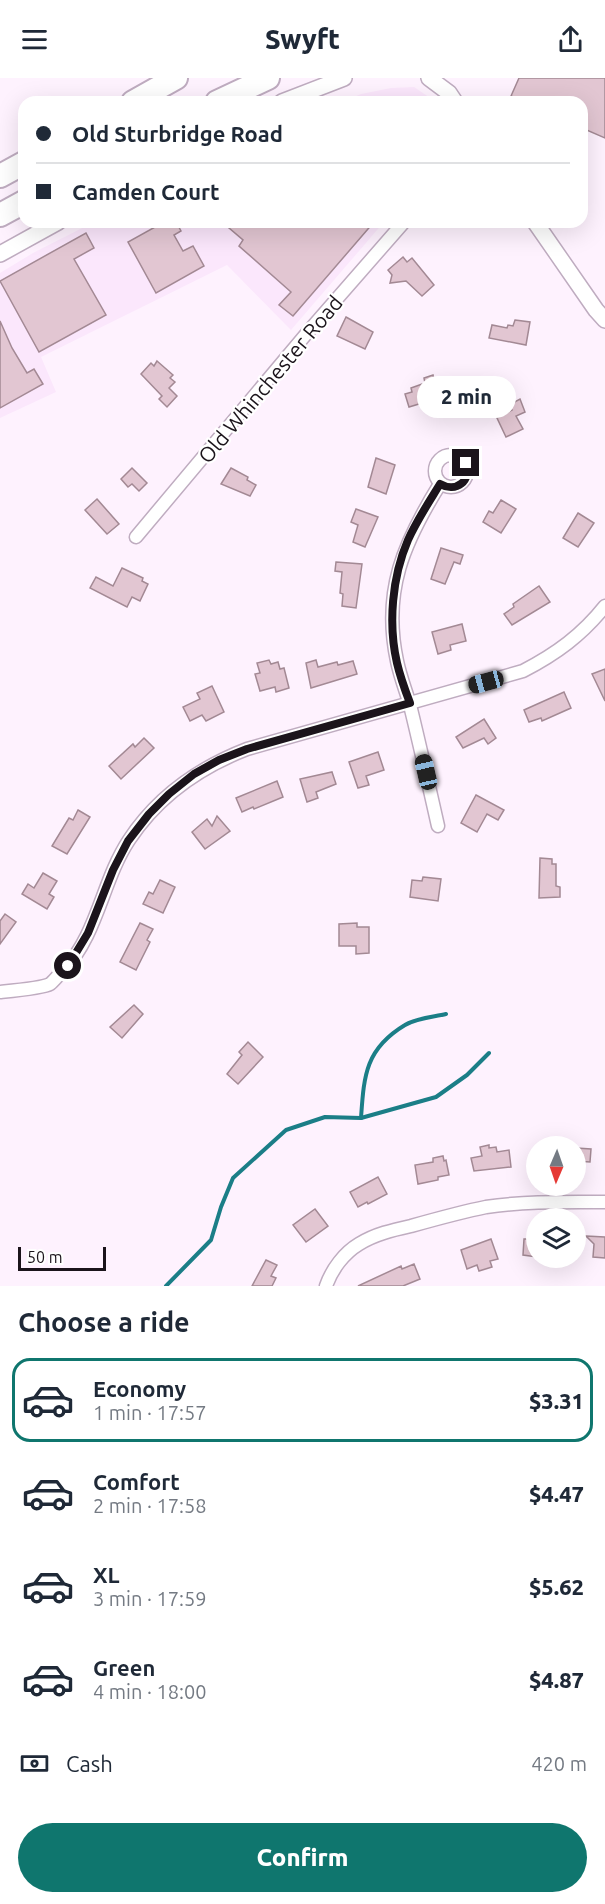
<!DOCTYPE html>
<html lang="en">
<head>
<meta charset="utf-8">
<style>
  :root { --surface:#fff; --page:#f2f2f3; --text:#1f2937; --muted:#747a83; --line:#e0e1e3; --accent:#0f766e }
  body { margin:0; font-family:Ubuntu,sans-serif; background:var(--page); color:var(--text); height:100vh; display:flex; flex-direction:column; font-size:22px; white-space:nowrap }
  * { box-sizing:border-box; margin:0 }
  p { font-size:20px; color:var(--muted) }
  .icon { flex:none; width:33px; height:33px; fill:none; stroke:currentColor; stroke-width:2; stroke-linecap:round; stroke-linejoin:round }
  .map { position:relative; height:1208px; overflow:hidden }
  .panel { display:flex; flex-direction:column; background:var(--surface); flex:1 }
  .panel>* { flex:none }
  .hud { position:absolute; left:18px; top:18px; width:570px; height:132px; border-radius:18px; box-shadow:0 6px 24px #0002; display:grid; align-content:center; height:132px; padding:0 18px; background:var(--surface) }
  .needle { width:39px; rotate:182deg }
  .tools { position:absolute; left:526px; top:1058px; display:grid; gap:12px }
  .tools a { display:grid; place-items:center; width:60px; height:60px; border-radius:50%; background:var(--surface); box-shadow:0 6px 24px #0002; font-size:30px }
  .scale { position:absolute; left:18px; bottom:15px; width:88px; box-sizing:border-box; padding-left:6px; border:3px solid #1b141b; border-top:0; font-size:16px; line-height:21px; white-space:nowrap; color:#1b141b; -webkit-text-stroke:4px #fff; paint-order:stroke }
  .end { position:absolute; width:27px; height:27px; margin:-14px; border:8px solid #1b141b; background:#fff; box-shadow:0 0 0 3px #fff }
  .from { border-radius:50% }
  .bubble { position:absolute; height:42px; border-radius:21px; background:var(--surface); box-shadow:0 6px 24px #0002; font-size:20px; font-weight:800; line-height:42px; text-align:center }
  .car { position:absolute; width:18px; height:36px; margin:-18px -9px; border-radius:8px; box-shadow:0 0 4px 2px #0007; background:linear-gradient(#222 24%,#8ab4d8 0 40%,#222 0 76%,#8ab4d8 0 86%,#222 0) }
  .hud b { display:flex; align-items:center; gap:21px; height:57px; font-size:22px }
  .hud b+b { border-top:2px solid var(--line) }
  .hud i { width:15px; height:15px; background:var(--text) }
  ul { padding:0; list-style:none }
  li { display:flex; align-items:center; gap:18px; height:84px; margin:0 12px 9px; padding:0 6px; border:3px solid transparent; border-radius:18px }
  li div { flex:1 }
  li b { display:block; font-size:22px }
  li em { font-style:normal; font-weight:800 }
  li.active { border-color:var(--accent) }
  li>.icon { width:54px; height:54px; stroke-width:1.5 }
  h2 { padding:0 18px; font-size:27px; line-height:72px }
  .pay { display:flex; align-items:center; gap:15px; height:66px; padding:0 18px; font-size:22px }
  .pay p { margin-inline-start:auto }
  .action { display:flex; gap:12px; margin-top:auto; padding:12px 18px }
  .action a { flex:1; height:69px; border-radius:36px; background:var(--accent); color:#fff; font-size:24px; font-weight:800; line-height:69px; text-align:center }
  header { display:flex; justify-content:space-between; align-items:center; height:78px; padding:0 18px; background:var(--surface); font-size:27px; font-weight:800 }
  .map>svg:first-child { display:block }
</style>
</head>
<body>
<header><svg class="icon" aria-label="menu" viewBox="0 0 24 24"><path d="M4 6h16M4 12h16M4 18h16"/></svg>Swyft<svg class="icon" aria-label="share" viewBox="0 0 24 24"><path d="M12 15V3M7 8l5-5 5 5M5 13v7h14v-7"/></svg></header>
<div class="map">
<svg width="605" height="1208" viewBox="0 0 605 1208">
  <rect width="100%" height="100%" fill="#fef2fe"/>
  <g fill="#fbe7fc">
    <path d="M414 9 436 24H342L361 16 391 10Z"/>
    <path d="M94 144H384L291 252 227 187 41 279 56 314 0 340V195L33 175Z"/>
  </g>
  <g fill="none" stroke-linecap="round" stroke-linejoin="round">
    <g stroke="#1b7e87" stroke-width="4">
      <path d="M361 1040C364 998 365 971 405 947 416 940 433 939 446 936"/>
      <path d="M166 1208 211 1162 221 1129 233 1100 286 1052 325 1039 361 1040 436 1019 467 997 489 975"/>
    </g>
  </g>
  <g fill="#e2c6d2" stroke="#a38994" stroke-width="1.5">
    <path d="M519 0H605V60L582 50V24H525L511 18Z"/>
    <path d="M164 144H176L181 153 174 157 183 173 193 168 204 188 156 215 128 164Z"/>
    <path d="M222 144H374L293 238 279 227 291 214 239 168 243 162Z"/>
    <path d="M86 155 94 170 74 181 106 237 39 274 0 203Z"/>
    <path d="M403 179 407 184 412 180 434 207 422 218 406 203 390 205 392 197 388 192Z"/>
    <path d="M346 239 373 254 365 271 337 258Z"/>
    <path d="M515 242 530 244 526 267 489 260 492 247 507 250 508 247 513 248Z"/>
    <path d="M0 243 12 270 27 295 34 291 43 306 0 330Z"/>
    <path d="M157 283 173 297 170 300 175 304 169 310 177 318 167 329 159 321 162 318 141 296 151 285 154 288Z"/>
    <path d="M433 297 434 302 440 299 443 308 438 310 442 319 409 329 405 316 412 314 411 310 425 305 424 300Z"/>
    <path d="M520 321 525 334 516 338 523 351 506 359 497 340 512 332 509 327Z"/>
    <path d="M376 380 395 387 386 416 368 409Z"/>
    <path d="M132 390 147 405 139 413 132 406 128 409 121 401Z"/>
    <path d="M231 390 248 399 247 402 256 407 250 418 221 406Z"/>
    <path d="M97 421 119 446 107 456 85 432Z"/>
    <path d="M501 422 516 431 501 455 483 444 489 433 493 435Z"/>
    <path d="M356 431 378 439 365 469 353 464 358 447 351 444Z"/>
    <path d="M578 435 594 445 578 469 563 460Z"/>
    <path d="M441 470 463 477 460 486 454 484 445 506 431 501Z"/>
    <path d="M336 484 362 486 356 530 342 528 343 516 340 515 342 494 335 493Z"/>
    <path d="M122 490 143 500 142 503 148 506 140 523 132 519 127 529 90 510 96 499 113 508Z"/>
    <path d="M539 508 550 524 512 547 504 536 514 529 513 526Z"/>
    <path d="M462 546 466 563 450 567 451 572 438 576 432 554Z"/>
    <path d="M269 582 271 586 278 584 280 591 284 590 289 610 276 614 275 609 260 613 255 596 260 595 257 585Z"/>
    <path d="M316 582 318 589 337 584 338 587 353 583 357 596 311 610 306 585Z"/>
    <path d="M605 591V623L592 596Z"/>
    <path d="M212 608 224 634 206 643 202 637 190 643 183 629 200 621 197 615Z"/>
    <path d="M564 614 571 630 542 643 541 640 529 644 524 632Z"/>
    <path d="M484 641 496 660 488 666 484 660 463 670 456 659Z"/>
    <path d="M144 660 154 670 121 701 109 688 133 666 135 669Z"/>
    <path d="M378 674 384 692 366 698 369 707 358 710 349 684Z"/>
    <path d="M332 694 336 706 316 714 318 720 307 724 300 701Z"/>
    <path d="M277 703 283 719 254 731 253 729 242 734 236 720Z"/>
    <path d="M476 717 504 732 498 742 487 736 477 754 461 745Z"/>
    <path d="M78 732 90 739 67 776 52 768 69 740 73 742Z"/>
    <path d="M217 738 230 753 205 771 192 754 207 741 212 748Z"/>
    <path d="M540 780 552 781V786H556V808L560 809V819L539 820Z"/>
    <path d="M43 795 57 803 49 816 54 819 47 831 22 816 28 806 34 810Z"/>
    <path d="M423 799 441 801 438 823 410 819 412 802 422 803Z"/>
    <path d="M160 802 175 809 163 835 143 826 149 814 153 816Z"/>
    <path d="M5 836 16 844 0 866V843Z"/>
    <path d="M140 845 153 851 147 862 150 864 136 892 120 884Z"/>
    <path d="M357 845V849H369V875L356 876V868H339V846Z"/>
    <path d="M134 927 143 936 122 960 110 949Z"/>
    <path d="M248 964 263 979 238 1006 227 996 242 977 239 974Z"/>
    <path d="M489 1067V1070L496 1069 497 1074 509 1072 511 1089 474 1093 471 1080 482 1078 480 1069Z"/>
    <path d="M576 1070 591 1071 590 1084 576 1083Z"/>
    <path d="M443 1078 444 1083 446 1082 449 1097 438 1099V1102L418 1106 415 1087 433 1084V1080Z"/>
    <path d="M378 1099 387 1116 368 1126 367 1124 358 1129 350 1114Z"/>
    <path d="M315 1131 328 1148 306 1164 293 1147Z"/>
    <path d="M586 1158 605 1159V1180L593 1179 594 1166Z"/>
    <path d="M528 1159 537 1160V1179L523 1177 524 1161H527Z"/>
    <path d="M491 1161 498 1181 490 1183 492 1189 479 1193 477 1187 467 1191 461 1172Z"/>
    <path d="M266 1182 277 1187 271 1198 276 1200 272 1208H252Z"/>
    <path d="M414 1186 420 1201 403 1208H358L401 1188 402 1191Z"/>
  </g>
  <g fill="none" stroke-linecap="round" stroke-linejoin="round">
    <defs>
      <g id="minor">
        <circle cx="451" cy="393" r="16"/>
        <path d="M136 459 307 255 404 144"/>
        <path d="M438 748C429 708 420 668 410 627 406 613 400 598 397 583 382 513 404 464 440 406"/>
        <path d="M0 914C10 913 43 910 50 906 54 903 59 896 63 893 98 856 102 803 129 762 158 718 198 690 247 671L523 593C556 576 582 557 605 528"/>
        <path d="M326 1208C332 1191 344 1175 359 1166 375 1156 393 1152 411 1148 436 1141 461 1134 486 1129 526 1123 565 1124 605 1124"/>
      </g>
      <g id="tertiary">
        <path d="M429 0 449 15 455 24"/>
        <path d="M282 24 344 0"/>
        <path d="M535 144 596 232 605 242"/>
        <path d="M0 176 58 144"/>
      </g>
      <g id="motorway">
        <path d="M133 24 176 0"/>
        <path d="M217 24 268 0"/>
        <path d="M0 98 24 85"/>
        <path d="M0 137 24 124"/>
      </g>
    </defs>
    <use href="#minor" stroke="#bfacc0" stroke-width="15"/>
    <use href="#tertiary" stroke="#bfacc0" stroke-width="18"/>
    <use href="#motorway" stroke="#bfacc0" stroke-width="26"/>
    <use href="#minor" stroke="#fff" stroke-width="12"/>
    <use href="#tertiary" stroke="#fff" stroke-width="15"/>
    <use href="#motorway" stroke="#fff" stroke-width="22"/>
  </g>
  <g fill="none" stroke-linecap="round" stroke-linejoin="round">
    <path stroke="#1b141b" stroke-width="8" d="M68 888 88 855 113 792 128 763 149 736 169 716 194 696 219 682 247 671 410 625C405 612 400 598 397 585 388 546 392 499 408 462 417 442 429 424 440 406 456 415 472 403 466 385"/>
  </g>
  <g text-anchor="middle" dominant-baseline="central" stroke-width="4.5" stroke-linejoin="round" paint-order="stroke">
    <g font-size="21" fill="#1b141b" stroke="#fff">
      <text transform="translate(270 301) rotate(-50)">Old Whinchester Road</text>
    </g>
  </g>
</svg>
<div class="tools">
<a><svg class="needle" viewBox="-14 -14 28 28"><path d="M0-13l5 13h-10z" fill="#e53935"/><path d="M0 13l5-13h-10z" fill="#747a83"/></svg></a>
<a><svg class="icon" aria-label="layers" viewBox="0 0 24 24"><path d="M12 4l9 5-9 5-9-5zM3 14l9 5 9-5"/></svg></a>
</div>
<div class="scale">50 m</div>
<i class="end from" style="left:68px;top:888px"></i>
<i class="end" style="left:466px;top:385px"></i>
<div class="bubble" style="left:417px;top:298px;width:99px">2 min</div>
<i class="car" style="left:486px;top:604px;rotate:255deg"></i>
<i class="car" style="left:426px;top:694px;rotate:347deg"></i>
<div class="hud">
<b><i class="from"></i>Old Sturbridge Road</b>
<b><i></i>Camden Court</b>
</div>
</div>
<section class="panel">
<h2>Choose a ride</h2>
<ul>
<li class="active"><svg class="icon" aria-label="car" viewBox="0 0 24 24"><path d="M5 17H2v-5l4-1 3-4h7l3 4 3 1v5h-3M9 17h6M6 11h13"/><circle cx="7" cy="17" r="2"/><circle cx="17" cy="17" r="2"/></svg><div><b>Economy</b><p>1 min · 17:57</p></div><em>$3.31</em></li>
<li><svg class="icon" aria-label="car" viewBox="0 0 24 24"><path d="M5 17H2v-5l4-1 3-4h7l3 4 3 1v5h-3M9 17h6M6 11h13"/><circle cx="7" cy="17" r="2"/><circle cx="17" cy="17" r="2"/></svg><div><b>Comfort</b><p>2 min · 17:58</p></div><em>$4.47</em></li>
<li><svg class="icon" aria-label="car" viewBox="0 0 24 24"><path d="M5 17H2v-5l4-1 3-4h7l3 4 3 1v5h-3M9 17h6M6 11h13"/><circle cx="7" cy="17" r="2"/><circle cx="17" cy="17" r="2"/></svg><div><b>XL</b><p>3 min · 17:59</p></div><em>$5.62</em></li>
<li><svg class="icon" aria-label="car" viewBox="0 0 24 24"><path d="M5 17H2v-5l4-1 3-4h7l3 4 3 1v5h-3M9 17h6M6 11h13"/><circle cx="7" cy="17" r="2"/><circle cx="17" cy="17" r="2"/></svg><div><b>Green</b><p>4 min · 18:00</p></div><em>$4.87</em></li>
</ul>
<div class="pay"><svg class="icon" aria-label="cash" viewBox="0 0 24 24"><path d="M3 7h18v10H3z"/><circle cx="12" cy="12" r="2"/></svg>Cash<p>420 m</p></div>
<div class="action"><a>Confirm</a></div>
</section>
</body>
</html>
